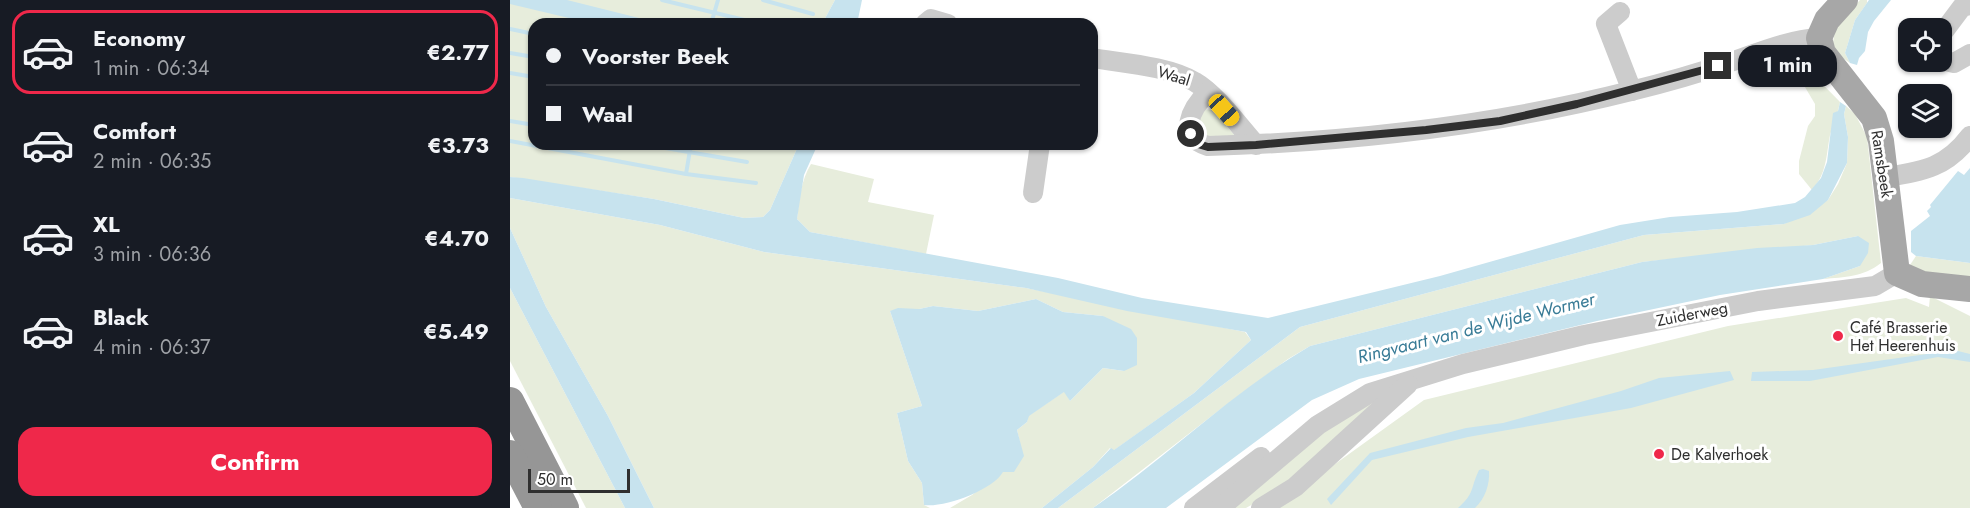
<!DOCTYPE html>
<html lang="en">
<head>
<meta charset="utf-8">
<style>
  :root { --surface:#171b24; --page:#20242c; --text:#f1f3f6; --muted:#9ea1a6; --line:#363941; --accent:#ef284a }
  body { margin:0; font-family:Jost,sans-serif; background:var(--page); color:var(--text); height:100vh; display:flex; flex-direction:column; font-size:22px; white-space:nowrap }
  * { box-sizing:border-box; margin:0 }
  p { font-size:20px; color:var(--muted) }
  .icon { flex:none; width:33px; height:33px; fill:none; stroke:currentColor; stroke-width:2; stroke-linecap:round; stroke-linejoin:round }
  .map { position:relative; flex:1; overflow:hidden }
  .details { display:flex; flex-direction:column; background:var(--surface); width:510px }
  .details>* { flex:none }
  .hud { position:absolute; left:18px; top:18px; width:570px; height:132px; border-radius:18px; box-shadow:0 2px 4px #0004; display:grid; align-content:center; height:132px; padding:0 18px; background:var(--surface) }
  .controls { position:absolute; left:1388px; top:18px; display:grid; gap:12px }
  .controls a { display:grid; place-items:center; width:54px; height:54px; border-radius:12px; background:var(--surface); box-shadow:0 2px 4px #0004; font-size:30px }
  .scale { position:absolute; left:18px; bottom:15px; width:102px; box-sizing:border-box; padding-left:6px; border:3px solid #2f2f2f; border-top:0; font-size:16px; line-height:21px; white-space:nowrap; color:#2f2f2f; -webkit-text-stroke:4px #fff; paint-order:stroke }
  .end { position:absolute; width:27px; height:27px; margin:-14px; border:8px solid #2f2f2f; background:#fff; box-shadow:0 0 0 3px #fff }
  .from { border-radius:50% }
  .bubble { position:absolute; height:42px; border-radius:18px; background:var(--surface); box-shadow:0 2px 4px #0004; font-size:20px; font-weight:700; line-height:42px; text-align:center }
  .car { position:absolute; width:18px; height:36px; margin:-18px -9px; border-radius:8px; box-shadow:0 0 4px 2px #0007; background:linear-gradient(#f5c518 24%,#345 0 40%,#f5c518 0 76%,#345 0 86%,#f5c518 0) }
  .hud b { display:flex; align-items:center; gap:21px; height:57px; font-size:22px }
  .hud b+b { border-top:2px solid var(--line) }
  .hud i { width:15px; height:15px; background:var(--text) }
  ul { padding:10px 0 0; list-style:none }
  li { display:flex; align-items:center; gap:18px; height:84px; margin:0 12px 9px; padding:0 6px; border:3px solid transparent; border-radius:18px }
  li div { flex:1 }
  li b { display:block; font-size:22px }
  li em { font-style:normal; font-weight:700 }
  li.current { border-color:var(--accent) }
  li>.icon { width:54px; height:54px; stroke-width:1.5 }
  .action { display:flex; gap:12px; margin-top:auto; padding:12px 18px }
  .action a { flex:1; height:69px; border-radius:18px; background:var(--accent); color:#fff; font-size:24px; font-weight:700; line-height:69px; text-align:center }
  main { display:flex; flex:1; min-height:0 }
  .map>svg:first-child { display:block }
</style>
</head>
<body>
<main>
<section class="details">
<ul>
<li class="current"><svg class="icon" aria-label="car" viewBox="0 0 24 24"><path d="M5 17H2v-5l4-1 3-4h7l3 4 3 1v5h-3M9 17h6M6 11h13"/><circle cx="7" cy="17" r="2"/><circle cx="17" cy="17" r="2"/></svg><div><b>Economy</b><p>1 min · 06:34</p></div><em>€2.77</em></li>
<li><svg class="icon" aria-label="car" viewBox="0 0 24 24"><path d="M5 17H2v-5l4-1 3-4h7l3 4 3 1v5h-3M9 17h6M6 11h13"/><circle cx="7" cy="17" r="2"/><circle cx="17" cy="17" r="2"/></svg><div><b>Comfort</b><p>2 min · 06:35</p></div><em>€3.73</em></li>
<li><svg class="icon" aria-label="car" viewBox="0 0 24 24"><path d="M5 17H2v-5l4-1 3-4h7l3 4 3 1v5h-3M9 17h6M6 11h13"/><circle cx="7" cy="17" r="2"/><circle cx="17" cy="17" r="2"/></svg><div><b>XL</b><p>3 min · 06:36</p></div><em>€4.70</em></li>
<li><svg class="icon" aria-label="car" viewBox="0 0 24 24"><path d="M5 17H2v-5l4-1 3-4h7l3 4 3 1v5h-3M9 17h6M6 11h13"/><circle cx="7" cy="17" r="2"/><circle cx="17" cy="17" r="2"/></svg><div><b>Black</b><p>4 min · 06:37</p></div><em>€5.49</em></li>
</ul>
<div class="action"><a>Confirm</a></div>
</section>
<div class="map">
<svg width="1460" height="508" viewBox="0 0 1460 508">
  <rect width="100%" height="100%" fill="#fff"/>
  <g fill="#e7eddc">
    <path d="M0 0H325L312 24H24V144H289L260 210 253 217 234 218 144 199 0 177Z"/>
    <path d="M1350 0H1357V3L1345 20 1335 53 1340 63 1323 51C1322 25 1334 18 1350 0Z"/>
    <path d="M1285 56 1330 102C1328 113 1323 124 1320 135 1316 156 1317 173 1302 190L1289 174V161L1298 126 1305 116V104L1279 60Z"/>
    <path d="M1336 106 1345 114 1357 137 1371 263C1353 277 1335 277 1313 279L1350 266 1348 236 1303 245 1132 262 800 346 778 359 712 408 583 508H548L790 327 1134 235 1274 224 1318 200 1328 184 1337 163 1338 137 1334 114Z"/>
    <path d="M694 109 703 110 726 137 692 136 685 120Z"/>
    <path d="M301 164 364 179 358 202 424 215 416 254 300 232 287 219C289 200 291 180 301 164Z"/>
    <path d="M0 198 150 225 254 252 516 288 735 332 741 340 684 393 603 451 600 448 583 467 532 508H440L462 495 513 456 507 430 517 422 518 416 555 391 560 401 593 368 614 371 593 316 553 312 526 299 468 311 423 306 409 309 380 311 412 406 387 413 398 461 412 483 414 505 420 508H144L98 416 36 307 0 228Z"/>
    <path d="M1406 256 1460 263V279L1409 274 1398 268Z"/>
    <path d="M0 288 115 508H76L0 361Z"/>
    <path d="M1420 296 1460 316V508H764L914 400 1218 326 1396 298 1419 307Z"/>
    <path d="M866 400 775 486 736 508H716L799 439Z"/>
  </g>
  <g fill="#c7e3ee">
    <path d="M0 0H57L153 24H84L0 4Z"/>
    <path d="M325 0H352L347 24H312Z"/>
    <path d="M1359 0H1381L1364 21 1358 32 1355 51 1349 58 1347 65 1340 63 1335 53 1345 20Z"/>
    <path d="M1330 102 1336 106 1334 114 1338 137 1337 163 1318 200 1300 215 1274 224 1134 235 790 327 548 508H532L583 467 601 448 604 450 684 393 741 340 736 332 617 311 516 288 254 252 150 225 0 198V177L13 178 144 199 234 218 253 217 260 210 289 144H308L294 175 287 219 300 232 548 278 632 298 758 318 930 276 1110 225 1160 217 1227 212 1285 203 1295 197 1311 178 1317 162 1323 113 1328 111Z"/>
    <path d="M1460 168V263L1406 256 1401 252V231L1420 216 1417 211 1421 207 1420 205 1448 171 1454 175Z"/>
    <path d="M0 228 36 307 98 416 144 508H115L0 288Z"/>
    <path d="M1348 236 1359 243 1358 253 1350 266 1313 279 1210 295 1087 321 849 379 802 400 656 508H583C657 457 722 392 800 346L1132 262 1247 248 1303 245Z"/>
    <path d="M526 299 553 312 593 316 621 329 627 338V365L614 371 593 368 560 401 554 392 519 416 517 422 507 430 514 456 504 472H493C483 490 434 508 414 505L412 483 398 461 387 413 412 406 380 311 388 308 409 309 423 306 468 311Z"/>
    <path d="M1432 347 1460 354V362L1428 357 1300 381H1241L1242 372 1303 370 1417 354 1422 349Z"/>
    <path d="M1220 371 1224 380 1121 408 958 437 862 460 821 505 817 499 860 453 956 428 993 423 1111 391 1149 378Z"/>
    <path d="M973 469 979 471C980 484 975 499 965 508H948C965 493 960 489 969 470Z"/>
  </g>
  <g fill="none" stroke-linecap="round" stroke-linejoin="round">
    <g stroke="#c7e3ee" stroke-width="4">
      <path d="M152 0 251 24"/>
      <path d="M253 0 303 14"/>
      <path d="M201 24 208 0"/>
      <path d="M0 29 24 34"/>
      <path d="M0 53 24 57"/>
      <path d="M0 73 24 77"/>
      <path d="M0 121 24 125"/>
      <path d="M0 141 176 174 246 183"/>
      <path d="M132 144 237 162"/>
      <path d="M176 174 181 144"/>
    </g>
    <g stroke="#ccc" stroke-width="20">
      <path d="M1110 12 1096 24 1122 91"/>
      <path d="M415 24 421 19 438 24"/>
      <path d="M1431 35 1452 7 1460 5"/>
      <path d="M582 58C612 63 659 66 685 82 706 94 729 126 746 145"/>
      <path d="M1431 60 1444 63 1460 54"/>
      <path d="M698 92C681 108 666 137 698 146 841 142 982 126 1121 91 1154 83 1186 74 1218 63 1248 53 1277 40 1309 38"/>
      <path d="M1376 177C1413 171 1436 168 1460 136"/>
      <path d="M523 193 530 144"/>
      <path d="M684 508 751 457"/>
      <path d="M710 508 808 425 860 393 953 364 1074 335 1248 301 1365 286 1387 273"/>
      <path d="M751 508 785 487 898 384"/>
    </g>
    <path stroke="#a7a7a7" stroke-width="26" d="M1335 0 1317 20 1309 38 1313 53 1364 118 1371 141 1387 273 1412 284 1460 289"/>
    <g stroke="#969696" stroke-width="28">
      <path d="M0 401 55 508"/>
      <path d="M0 454 28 508"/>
    </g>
  </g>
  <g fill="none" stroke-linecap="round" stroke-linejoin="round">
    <path stroke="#2f2f2f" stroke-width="8" d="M681 134 688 144 698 147 746 145 916 130 990 121 1067 104 1208 66"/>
  </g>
  <g fill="#ef284a" stroke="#fff" stroke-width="2">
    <circle cx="1328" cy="336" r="6"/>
    <circle cx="1149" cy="454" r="6"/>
  </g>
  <g text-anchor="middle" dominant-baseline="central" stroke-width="6" stroke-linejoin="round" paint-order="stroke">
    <g font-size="16" fill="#2f2f2f" stroke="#fff">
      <text transform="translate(664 76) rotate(17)">Waal</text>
      <text transform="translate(1372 164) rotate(81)">Ramsbeek</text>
      <text transform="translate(1182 314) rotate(-11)">Zuiderweg</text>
    </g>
    <g font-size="16" fill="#2f2f2f" stroke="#fff" text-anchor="start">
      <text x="1340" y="327">Café Brasserie<tspan x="1340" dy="18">Het Heerenhuis</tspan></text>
      <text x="1161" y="454">De Kalverhoek</text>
    </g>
    <g font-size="18" font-style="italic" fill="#387b96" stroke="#fff">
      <text transform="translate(966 328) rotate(-14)">Ringvaart van de Wijde Wormer</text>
    </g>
  </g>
</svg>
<div class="controls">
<a><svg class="icon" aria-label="locate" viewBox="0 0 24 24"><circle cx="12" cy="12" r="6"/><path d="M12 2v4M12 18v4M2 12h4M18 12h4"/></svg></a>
<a><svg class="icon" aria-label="layers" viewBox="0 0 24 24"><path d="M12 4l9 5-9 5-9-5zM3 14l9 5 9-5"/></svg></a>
</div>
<div class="scale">50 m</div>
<i class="end from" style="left:681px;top:134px"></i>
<i class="end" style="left:1208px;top:66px"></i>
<div class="bubble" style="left:1228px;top:45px;width:99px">1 min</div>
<i class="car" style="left:714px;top:110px;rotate:138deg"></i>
<div class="hud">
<b><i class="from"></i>Voorster Beek</b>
<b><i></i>Waal</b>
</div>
</div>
</main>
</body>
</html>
